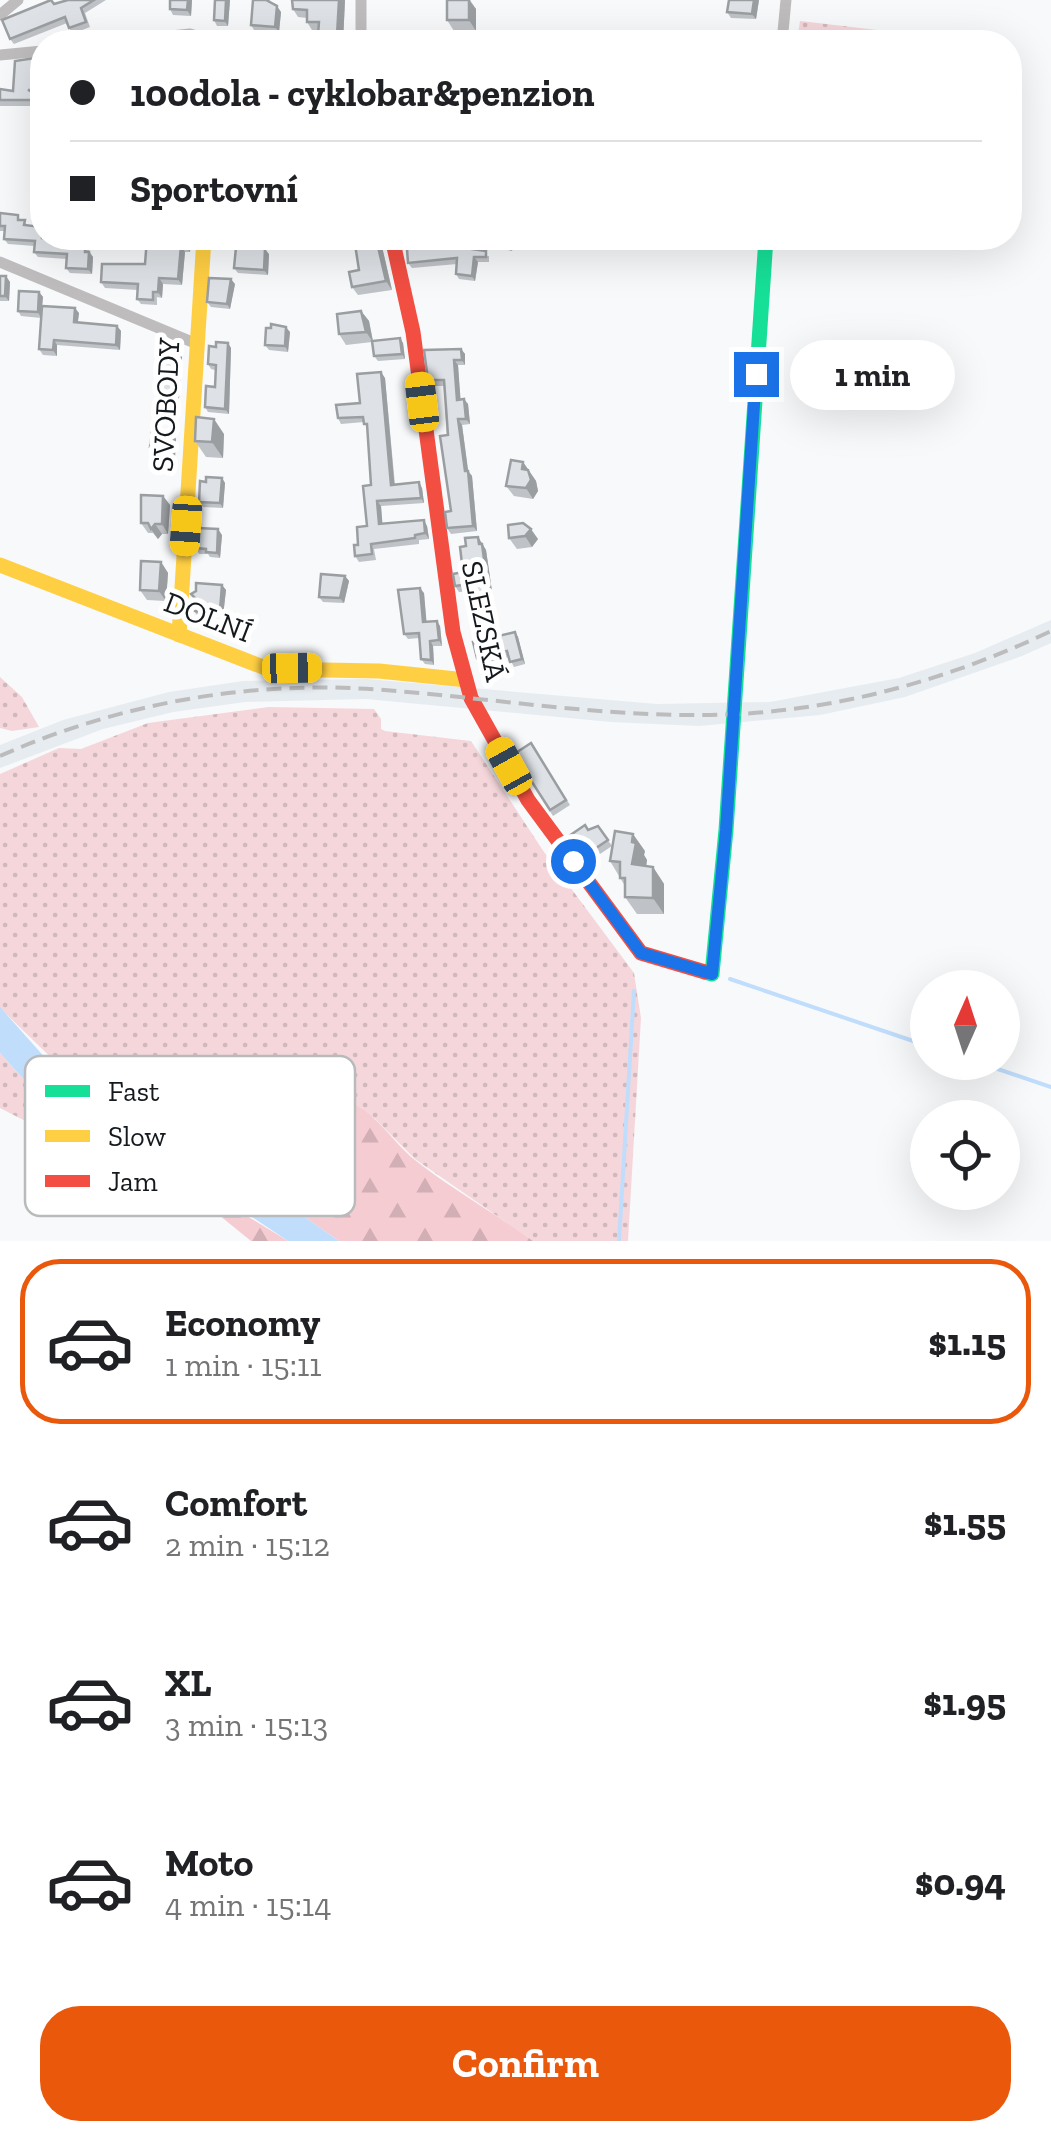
<!DOCTYPE html>
<html lang="en">
<head>
<meta charset="utf-8">
<style>
  :root { --surface:#fff; --page:#f6f6f6; --text:#202124; --muted:#757577; --line:#e0e0e0; --accent:#ea580c }
  body { margin:0; font-family:"Zilla Slab",serif; background:var(--page); color:var(--text); height:100vh; display:flex; flex-direction:column; font-size:38px; white-space:nowrap }
  * { box-sizing:border-box; margin:0 }
  p { font-size:32px; color:var(--muted) }
  .icon { flex:none; width:55px; height:55px; fill:none; stroke:currentColor; stroke-width:2; stroke-linecap:round; stroke-linejoin:round }
  .map { position:relative; height:1241px; overflow:hidden }
  .side { display:flex; flex-direction:column; background:var(--surface); flex:1 }
  .side>* { flex:none }
  .hud { position:absolute; left:30px; top:30px; width:992px; height:220px; border-radius:40px; box-shadow:0 10px 40px #0002; display:grid; align-content:center; height:220px; padding:0 40px; background:var(--surface) }
  .needle { width:65px; rotate:3deg }
  .fabs { position:absolute; left:910px; top:970px; display:grid; gap:20px }
  .fabs a { display:grid; place-items:center; width:110px; height:110px; border-radius:50%; background:var(--surface); box-shadow:0 10px 40px #0002; font-size:50px }
  .end { position:absolute; width:45px; height:45px; margin:-22px; border:12px solid #1a73e8; background:#fff; box-shadow:0 0 0 5px #fff }
  .from { border-radius:50% }
  .bubble { position:absolute; height:70px; border-radius:35px; background:var(--surface); box-shadow:0 10px 40px #0002; font-size:32px; font-weight:700; line-height:70px; text-align:center }
  .car { position:absolute; width:30px; height:60px; margin:-30px -15px; border-radius:12px; box-shadow:0 0 8px 2px #0007; background:linear-gradient(#f5c518 24%,#345 0 40%,#f5c518 0 76%,#345 0 86%,#f5c518 0) }
  .hud b { display:flex; align-items:center; gap:35px; height:95px; font-size:38px }
  .hud b+b { border-top:2px solid var(--line) }
  .hud i { width:25px; height:25px; background:var(--text) }
  ul { padding:18px 0 0; list-style:none }
  li { display:flex; align-items:center; gap:30px; height:165px; margin:0 20px 15px; padding:0 20px; border:5px solid transparent; border-radius:40px }
  li div { flex:1 }
  li b { display:block; font-size:38px }
  li em { font-style:normal; font-weight:700 }
  li.active { border-color:var(--accent) }
  li>.icon { width:90px; height:90px; stroke-width:1.5 }
  .cta { display:flex; gap:20px; margin-top:auto; padding:20px 40px }
  .cta a { flex:1; height:115px; border-radius:40px; background:var(--accent); color:#fff; font-size:40px; font-weight:700; line-height:115px; text-align:center }
  .map>svg:first-child { display:block }
</style>
</head>
<body>
<div class="map">
<svg width="1051" height="1241" viewBox="0 0 1051 1241">
  <defs>
    <pattern id="green-dots" width="8" height="8" patternUnits="userSpaceOnUse" patternTransform="scale(2.5)"><rect width="8" height="8" fill="#f5d7db"/><path d="M2 2h.1M6 6h.1" fill="none" stroke="#d1b8bc" stroke-width="1.8" stroke-linecap="round"/></pattern>
    <pattern id="forest-firs" width="22" height="20" patternUnits="userSpaceOnUse" patternTransform="scale(2.5)"><rect width="22" height="20" fill="#f6ccd3"/><path d="M5 1l3.5 6h-7zM16 11l3.5 6h-7z" fill="#d2afb5"/></pattern>
  </defs>
  <rect width="100%" height="100%" fill="#f7f9fb"/>
  <path fill="#e7ecf1" d="M1051 620V643L1022 656 905 697 820 715 699 726 611 722 366 699 245 702 173 712 103 729 0 768V745L63 720 169 692 243 681 367 679 657 704 770 702 899 678 975 653Z"/>
  <g fill="url(#green-dots)">
    <path d="M800 21 886 31 885 42H797Z"/>
    <path d="M0 677 22 697 39 727 12 731 0 728Z"/>
    <path d="M269 707 374 709 381 719V729L385 731 471 741 544 852 634 973 641 1018 628 1241H533L415 1159 374 1118 335 1107C327 1148 324 1152 286 1166 275 1170 267 1173 254 1174L146 1122 72 1078 0 1008V774L59 748 81 749 148 723Z"/>
    <path d="M0 1053 36 1093 176 1173 104 1169 66 1142 0 1108Z"/>
  </g>
  <g fill="url(#forest-firs)">
    <path d="M343 1100C375 1109 390 1140 415 1160 451 1189 495 1213 533 1241H339L256 1183C274 1168 297 1168 314 1156 334 1142 328 1115 343 1100Z"/>
    <path d="M176 1173 288 1241H251L198 1198Z"/>
  </g>
  <path fill="#c0ddfc" d="M0 1007 55 1069 256 1183 339 1241H288L240 1209 36 1093 0 1053Z"/>
  <g fill="none" stroke-linecap="round" stroke-linejoin="round">
    <g stroke="#c0ddfc" stroke-width="4">
      <path d="M730 979 928 1046"/>
      <path d="M977 1062 1051 1087"/>
      <path d="M619 1241 634 991"/>
    </g>
    <g stroke="#bfbcbd" stroke-width="11">
      <path d="M0 15 18 0"/>
      <path d="M115 42 190 34 217 42"/>
      <path d="M361 42V0"/>
      <path d="M782 42 786 0"/>
      <path d="M0 55 42 51"/>
      <path d="M0 262 197 344"/>
    </g>
    <path stroke="#16e098" stroke-width="15" d="M705 972 712 974 726 830 766 238"/>
    <g stroke="#ffcf43" stroke-width="15">
      <path d="M0 565 268 669 379 671 466 680"/>
      <path d="M179 635 204 238"/>
    </g>
    <path stroke="#f24e42" stroke-width="15" d="M392 238 413 332 453 632 471 698 528 800 641 953 705 972"/>
    <path stroke="#bcbcbd" stroke-width="4" stroke-dasharray="15 8" stroke-linecap="butt" d="M0 756C115 705 243 681 369 689 479 696 590 716 701 715 822 715 942 683 1051 631"/>
  </g>
  <g fill="#bfc2c6">
    <path d="M68 0H106L85 13 90 27 72 34 67 23 14 44 10 39 54 4Z"/>
    <path d="M192 0 191 16 173 15 170 9Z"/>
    <path d="M215 0H230L228 26H217L214 20Z"/>
    <path d="M253 0H270L269 3 281 12 279 32 254 30 251 25Z"/>
    <path d="M345 0 343 42H324L318 35V30H312L307 22V18L298 17 293 9Z"/>
    <path d="M447 0H470L476 9V31H454L447 20Z"/>
    <path d="M729 0H759L756 19 731 18 727 12Z"/>
    <path d="M42 57V80L38 81 37 96H34L36 98V106H0V89L13 91Z"/>
    <path d="M0 213 22 220 42 238H57V242L85 244 93 257 92 274 70 273 66 268 67 259 38 257 34 252 35 246 8 244 4 239 5 231H0Z"/>
    <path d="M191 238 190 252H185L182 285 163 284 162 298 157 297V305L141 304 137 299 138 290 105 288 101 282 145 264Z"/>
    <path d="M282 238H315V245L285 243Z"/>
    <path d="M354 238H380L392 290 358 295 352 287 359 270Z"/>
    <path d="M489 238H514L512 251 492 247 488 242Z"/>
    <path d="M407 249 489 256V262H478L475 281 459 279 456 274 457 264 412 268 408 263Z"/>
    <path d="M269 254 268 275 238 273 234 268Z"/>
    <path d="M0 276 10 282 9 301H0Z"/>
    <path d="M235 284 230 309 211 307 207 302Z"/>
    <path d="M39 292 43 297 42 306 79 313 78 322 117 326 121 331 120 350 57 345V356L43 355 39 349 41 318 21 316 18 311Z"/>
    <path d="M361 311 369 321 373 341 400 338 403 343 405 359 378 361 374 356 372 342 346 345 339 334Z"/>
    <path d="M271 328 290 332 288 352 269 350 265 345Z"/>
    <path d="M228 343 231 348 229 414 208 412 205 407 215 387V370L211 369 208 364 216 347Z"/>
    <path d="M461 349 465 354V365H458L460 399 468 404 470 424 462 425 468 471 472 476 477 531 451 534 447 528 451 511 444 386H432L428 380Z"/>
    <path d="M178 352 182 357 178 412 170 411V416L160 415 156 410Z"/>
    <path d="M385 378 395 485 422 488 424 503 381 506 382 524 427 526 429 539 419 540V544L374 549 376 560 359 562 355 556 367 526 371 485 368 429 364 422 341 424 338 418 360 403Z"/>
    <path d="M224 434 223 458 206 457 195 441Z"/>
    <path d="M176 439 175 457 154 453 150 447Z"/>
    <path d="M523 462 536 481 538 491 533 499 514 496 506 486Z"/>
    <path d="M222 478 225 483 223 508 203 507 199 502 206 482Z"/>
    <path d="M163 496 170 505 168 534H162L158 539 153 533H148L141 523Z"/>
    <path d="M508 525 538 539 532 547 517 549 509 538Z"/>
    <path d="M222 535 220 558 210 557 208 554H199L196 548Z"/>
    <path d="M478 537 486 550 496 619 483 621 478 615 477 610 472 603 470 591 459 592 455 586 463 572 466 546Z"/>
    <path d="M161 562 168 573 166 601 147 600 140 590Z"/>
    <path d="M345 576 349 581 344 603 323 602 319 597Z"/>
    <path d="M222 585 226 590 223 616 212 614 206 619 197 615 193 610Z"/>
    <path d="M424 593 426 622 440 626 442 646H433L434 665 425 664 421 659 419 638 408 639 404 634Z"/>
    <path d="M515 632 518 637 525 664 514 667 509 657 481 664 477 658Z"/>
    <path d="M531 743 570 805 553 816 514 754Z"/>
    <path d="M598 826 612 846 588 862 569 836Z"/>
    <path d="M645 851 644 855 647 860 646 866 653 867 664 884V914H637L625 897V886L610 861Z"/>
  </g>
  <g fill="#9b9ea1">
    <path d="M188 0H192L191 16 187 10Z"/>
    <path d="M226 0H230L228 26 225 21Z"/>
    <path d="M339 0H345L343 42 337 35Z"/>
    <path d="M469 0 476 9V31L469 20Z"/>
    <path d="M754 0H759L756 19 752 14Z"/>
    <path d="M277 6 281 12 279 32 275 27Z"/>
    <path d="M34 75 38 81 37 96 33 90Z"/>
    <path d="M187 238H191L190 252 186 247Z"/>
    <path d="M376 238H380L392 290 386 281Z"/>
    <path d="M509 238H514L512 251 508 245Z"/>
    <path d="M181 246 185 252 182 285 178 279Z"/>
    <path d="M265 249 269 254 268 275 264 270Z"/>
    <path d="M89 252 93 257 92 274 88 269Z"/>
    <path d="M474 257 478 262 475 281 472 276Z"/>
    <path d="M6 276 10 282 9 301 5 296Z"/>
    <path d="M159 278 163 284 162 298 158 292Z"/>
    <path d="M231 279 235 284 230 309 227 304Z"/>
    <path d="M39 292 43 297 41 318 38 312Z"/>
    <path d="M75 308 79 313 77 327 74 322Z"/>
    <path d="M361 311 369 321 373 342 366 332Z"/>
    <path d="M117 326 121 331 120 350 116 345Z"/>
    <path d="M286 327 290 332 288 352 285 346Z"/>
    <path d="M400 338 403 343 405 359 402 354Z"/>
    <path d="M54 340 57 345V356L53 350Z"/>
    <path d="M228 343 231 348 229 414 225 409Z"/>
    <path d="M461 349 465 354V365L462 360Z"/>
    <path d="M178 352 182 357 178 412 175 407Z"/>
    <path d="M454 360 458 365 461 405 457 400Z"/>
    <path d="M381 372 385 378 395 491 391 485Z"/>
    <path d="M464 399 468 404 470 424 466 419Z"/>
    <path d="M214 419 224 434 223 458 212 442Z"/>
    <path d="M458 419 462 425 469 477 465 471Z"/>
    <path d="M173 433 176 439 175 457 171 452Z"/>
    <path d="M523 462 536 481 538 491 533 499 526 488 522 469Z"/>
    <path d="M468 471 472 476 477 531 473 526Z"/>
    <path d="M222 478 225 483 223 508 220 503Z"/>
    <path d="M419 482 422 488 424 503 421 498Z"/>
    <path d="M163 496 170 505 168 534 162 524Z"/>
    <path d="M377 501 381 506 383 530 379 524Z"/>
    <path d="M424 520 427 526 429 539 425 533Z"/>
    <path d="M155 524 162 534 158 539 151 529Z"/>
    <path d="M218 529 222 535 220 558 217 553Z"/>
    <path d="M531 529 538 539 532 547 525 536Z"/>
    <path d="M478 537 486 550 496 619 491 613Z"/>
    <path d="M161 562 168 573 166 601 159 591Z"/>
    <path d="M345 576 349 581 344 603 340 598Z"/>
    <path d="M222 585 226 590 223 616 220 610Z"/>
    <path d="M420 588 424 593 427 627 423 622Z"/>
    <path d="M437 621 440 626 442 646 439 640Z"/>
    <path d="M515 632 518 637 525 664 522 659Z"/>
    <path d="M430 641 433 646 434 665 431 660Z"/>
    <path d="M633 834 645 851 644 855 647 860 644 881 632 864Z"/>
    <path d="M653 867 664 884V914L653 898Z"/>
  </g>
  <g fill="#dee2e6" stroke="#9b9ea1" stroke-width="2.5">
    <path d="M51 0 54 4 68 0H94L81 8 86 22 69 28 65 17 10 39 2 20Z"/>
    <path d="M170 0H188L187 10 170 9Z"/>
    <path d="M215 0H226L225 21 214 20Z"/>
    <path d="M253 0H266L277 6 275 27 251 25Z"/>
    <path d="M292 0H339L337 35H318L319 22H307V10L293 9Z"/>
    <rect x="447" y="0" width="22" height="20"/>
    <path d="M729 0H754L752 14 727 12Z"/>
    <path d="M447 37V42H369V40Z"/>
    <path d="M42 57V74L34 75 33 90H28L32 92V100H0V89L13 91 15 61Z"/>
    <path d="M0 213 18 215V220H25L24 225 42 227V238H54V242L85 244V252H89L88 269 66 268 67 254 34 252 35 241 4 239 5 226H0Z"/>
    <path d="M147 238H187L186 247 181 246 178 279 159 278 158 292H153V300L137 299 138 284 101 282 102 264H145Z"/>
    <path d="M282 238H311V240Z"/>
    <path d="M354 238H376L386 281 352 287 349 272 359 270Z"/>
    <path d="M489 238H509L508 245 488 242Z"/>
    <path d="M444 245 486 251V257H474L472 276 456 274 457 258 408 263 407 249Z"/>
    <path d="M236 247 265 249 264 270 234 268Z"/>
    <path d="M0 276H6L5 296H0Z"/>
    <path d="M209 278 231 279 227 304 207 302Z"/>
    <path d="M19 291 39 292 38 312 18 311Z"/>
    <path d="M42 306 75 308 74 322 117 326 116 345 54 340 53 350 39 349Z"/>
    <path d="M361 311 366 332 339 334 337 314Z"/>
    <path d="M271 324 286 327 285 346 265 345 266 328H271Z"/>
    <path d="M400 338 402 354 374 356 372 341Z"/>
    <path d="M216 342 228 343 225 409 205 407 206 386 215 387 216 365 208 364 209 346 216 347Z"/>
    <path d="M461 349 462 360H454L457 400 464 399 466 419H458L465 471H468L473 526 447 528 445 512 451 511 440 436 448 435 444 380H428L424 350Z"/>
    <path d="M160 351 178 352 175 407 166 406V411L156 410Z"/>
    <path d="M381 372 391 485 419 482 421 498 377 501 379 524 424 520 425 533 415 535V538L371 544 372 554 355 556 354 545H358L357 527 367 526 363 486 371 485 367 424H364L363 417 338 418 336 405 360 403 357 374Z"/>
    <path d="M196 417 214 419 212 442 195 441Z"/>
    <path d="M152 432 173 433 171 452 150 447Z"/>
    <path d="M511 460 523 462 522 469 528 470 531 480 526 488 506 486Z"/>
    <path d="M206 477 222 478 220 503 199 502 200 481 206 482Z"/>
    <path d="M141 495 163 496 162 524H155L151 529 148 523H141Z"/>
    <path d="M523 523 531 529 525 536 509 538 508 525Z"/>
    <path d="M197 528 218 529 217 553 206 552V549L196 548Z"/>
    <path d="M478 537 479 544H482L491 613 478 615 476 603H472L469 584 455 586 453 574 463 572 460 547 466 546 465 538Z"/>
    <path d="M141 561 161 562 159 591 140 590Z"/>
    <path d="M321 574 345 576 340 598 319 597Z"/>
    <path d="M196 583 222 585 220 610 208 609 203 614 193 610 195 598 191 594 196 591Z"/>
    <path d="M420 588 423 622 437 621 439 640 430 641 431 660 421 659 419 633 404 634 398 590Z"/>
    <path d="M515 632 522 659 510 662 507 651 477 658 473 642Z"/>
    <path d="M531 743 566 800 550 810 514 754Z"/>
    <path d="M585 825 588 830 598 826 608 840 584 856 569 836Z"/>
    <path d="M615 831 633 834 632 842 636 843 632 864 653 867V898L625 897V878H620V862L610 861Z"/>
  </g>
  <g fill="none" stroke-linecap="round" stroke-linejoin="round">
    <path stroke="#1a73e8" stroke-width="12" d="M573 861 641 953 712 974 726 830 756 374"/>
  </g>
  <g text-anchor="middle" dominant-baseline="central" stroke-width="10" stroke-linejoin="round" paint-order="stroke">
    <g font-size="30" fill="#14191e" stroke="#fff">
      <text transform="translate(166 405) rotate(-87)">SVOBODY</text>
      <text transform="translate(208 617) rotate(21)">DOLNÍ</text>
      <text transform="translate(484 621) rotate(78)">SLEZSKÁ</text>
    </g>
  </g>
  <rect x="25" y="1056" width="330" height="160" rx="15" fill="#fff" stroke="#b8babc" stroke-width="2.5"/>
  <rect x="45" y="1085" width="45" height="12" fill="#16e098"/>
  <rect x="45" y="1130" width="45" height="12" fill="#ffcf43"/>
  <rect x="45" y="1175" width="45" height="12" fill="#f24e42"/>
  <g font-size="28" fill="#14191e">
    <text x="108" y="1101">Fast</text>
    <text x="108" y="1146">Slow</text>
    <text x="108" y="1191">Jam</text>
  </g>
</svg>
<div class="fabs">
<a><svg class="needle" viewBox="-14 -14 28 28"><path d="M0-13l5 13h-10z" fill="#e53935"/><path d="M0 13l5-13h-10z" fill="#757577"/></svg></a>
<a><svg class="icon" aria-label="locate" viewBox="0 0 24 24"><circle cx="12" cy="12" r="6"/><path d="M12 2v4M12 18v4M2 12h4M18 12h4"/></svg></a>
</div>
<i class="end from" style="left:573px;top:861px"></i>
<i class="end" style="left:756px;top:374px"></i>
<div class="bubble" style="left:790px;top:340px;width:165px">1 min</div>
<i class="car" style="left:422px;top:402px;rotate:353deg"></i>
<i class="car" style="left:186px;top:526px;rotate:184deg"></i>
<i class="car" style="left:292px;top:668px;rotate:89deg"></i>
<i class="car" style="left:509px;top:766px;rotate:331deg"></i>
<div class="hud">
<b><i class="from"></i>100dola - cyklobar&amp;penzion</b>
<b><i></i>Sportovní</b>
</div>
</div>
<section class="side">
<ul>
<li class="active"><svg class="icon" aria-label="car" viewBox="0 0 24 24"><path d="M5 17H2v-5l4-1 3-4h7l3 4 3 1v5h-3M9 17h6M6 11h13"/><circle cx="7" cy="17" r="2"/><circle cx="17" cy="17" r="2"/></svg><div><b>Economy</b><p>1 min · 15:11</p></div><em>$1.15</em></li>
<li><svg class="icon" aria-label="car" viewBox="0 0 24 24"><path d="M5 17H2v-5l4-1 3-4h7l3 4 3 1v5h-3M9 17h6M6 11h13"/><circle cx="7" cy="17" r="2"/><circle cx="17" cy="17" r="2"/></svg><div><b>Comfort</b><p>2 min · 15:12</p></div><em>$1.55</em></li>
<li><svg class="icon" aria-label="car" viewBox="0 0 24 24"><path d="M5 17H2v-5l4-1 3-4h7l3 4 3 1v5h-3M9 17h6M6 11h13"/><circle cx="7" cy="17" r="2"/><circle cx="17" cy="17" r="2"/></svg><div><b>XL</b><p>3 min · 15:13</p></div><em>$1.95</em></li>
<li><svg class="icon" aria-label="car" viewBox="0 0 24 24"><path d="M5 17H2v-5l4-1 3-4h7l3 4 3 1v5h-3M9 17h6M6 11h13"/><circle cx="7" cy="17" r="2"/><circle cx="17" cy="17" r="2"/></svg><div><b>Moto</b><p>4 min · 15:14</p></div><em>$0.94</em></li>
</ul>
<div class="cta"><a>Confirm</a></div>
</section>
</body>
</html>
